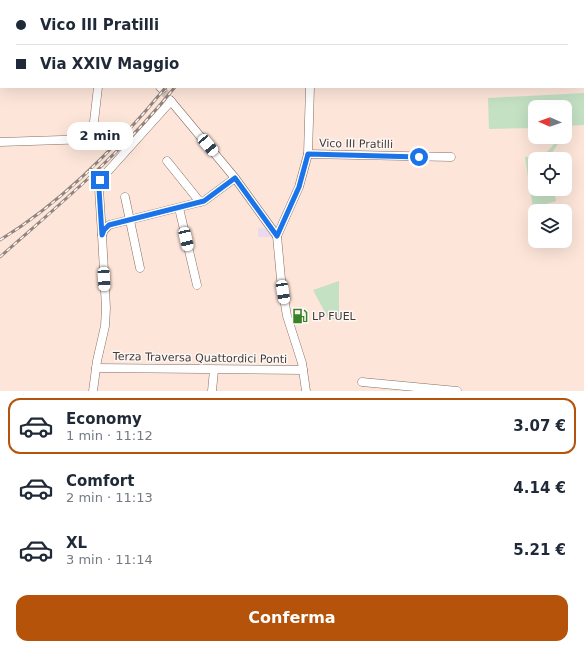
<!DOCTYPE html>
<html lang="it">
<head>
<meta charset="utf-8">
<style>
  :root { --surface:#fff; --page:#f2f2f3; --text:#1f2937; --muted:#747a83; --line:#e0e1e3; --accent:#b45309 }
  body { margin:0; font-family:"DejaVu Sans",sans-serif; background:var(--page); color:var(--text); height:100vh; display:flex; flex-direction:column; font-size:15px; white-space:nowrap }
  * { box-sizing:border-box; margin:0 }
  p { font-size:13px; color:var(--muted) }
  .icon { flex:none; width:22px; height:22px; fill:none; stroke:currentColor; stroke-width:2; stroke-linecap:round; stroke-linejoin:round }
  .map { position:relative; height:391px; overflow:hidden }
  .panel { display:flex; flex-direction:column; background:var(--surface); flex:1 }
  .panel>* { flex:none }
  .guide { position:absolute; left:0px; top:0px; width:584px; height:88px; box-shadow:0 4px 16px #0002; display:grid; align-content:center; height:88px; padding:0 16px; background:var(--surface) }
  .needle { width:26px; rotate:272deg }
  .tools { position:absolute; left:528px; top:100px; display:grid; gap:8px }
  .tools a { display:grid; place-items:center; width:44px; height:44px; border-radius:8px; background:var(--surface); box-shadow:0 4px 16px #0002; font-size:20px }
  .end { position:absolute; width:18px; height:18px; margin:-9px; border:5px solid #1a73e8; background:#fff; box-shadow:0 0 0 2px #fff }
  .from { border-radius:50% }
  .bubble { position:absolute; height:28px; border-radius:12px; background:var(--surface); box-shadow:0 4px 16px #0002; font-size:13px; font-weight:700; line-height:28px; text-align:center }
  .car { position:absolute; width:12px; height:24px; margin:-12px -6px; border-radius:5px; box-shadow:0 0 3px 1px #0007; background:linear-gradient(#fff 24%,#345 0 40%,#fff 0 76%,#345 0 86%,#fff 0) }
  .guide b { display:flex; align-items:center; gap:14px; height:38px; font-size:15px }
  .guide b+b { border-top:1px solid var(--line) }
  .guide i { width:10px; height:10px; background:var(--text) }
  ul { padding:7px 0 0; list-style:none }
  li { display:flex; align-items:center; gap:12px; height:56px; margin:0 8px 6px; padding:0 8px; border:2px solid transparent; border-radius:12px }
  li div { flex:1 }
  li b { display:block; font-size:15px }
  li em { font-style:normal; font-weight:700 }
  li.current { border-color:var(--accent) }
  li>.icon { width:36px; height:36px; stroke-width:1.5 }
  .button { display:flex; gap:8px; margin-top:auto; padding:8px 16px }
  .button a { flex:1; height:46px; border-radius:12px; background:var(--accent); color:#fff; font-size:16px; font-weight:700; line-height:46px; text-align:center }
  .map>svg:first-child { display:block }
</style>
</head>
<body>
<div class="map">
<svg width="584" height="391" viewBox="0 0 584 391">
  <rect width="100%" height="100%" fill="#fde5d9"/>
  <path fill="#ebdaec" d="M258 228H269L272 237H258Z"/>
  <g fill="#c4e1c4">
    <path d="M584 93V125L565 126V107H535V128L489 129 488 98Z"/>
    <path d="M557 138H562L549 157V159H535V189H554L556 201 533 208 525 157C543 156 548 155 557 138Z"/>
    <path d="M339 281V317L329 320 313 290Z"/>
  </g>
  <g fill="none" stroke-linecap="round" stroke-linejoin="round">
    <path stroke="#d8c3b8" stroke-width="8" stroke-dasharray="8 4" stroke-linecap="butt" d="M162 89 170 100"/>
    <defs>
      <g id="minor">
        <path d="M91 0V1"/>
        <path d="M158 1H161"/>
        <path d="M211 1V0"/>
        <path d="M314 1V0"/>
        <path d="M160 87 162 89"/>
        <path d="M170 100 235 178 277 236"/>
        <path d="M0 142 92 139 98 87"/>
        <path d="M308 154 451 157"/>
        <path d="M167 161 200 202"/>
        <path d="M125 197 140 268"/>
        <path d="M179 208 197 285"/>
        <path d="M102 235 99 189 100 180 171 101"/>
        <path d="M277 236 281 279 285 304 287 316 302 363 306 391"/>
        <path d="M277 236 299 187 308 154 310 87"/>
        <path d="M96 368 303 370"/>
        <path d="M362 382 457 391"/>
        <path d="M93 391 97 361 105 326 106 308 102 235 104 230 109 225 204 201 235 178"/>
        <path d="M212 391 214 370"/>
      </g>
    </defs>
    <use href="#minor" stroke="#856f65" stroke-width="9"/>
    <use href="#minor" stroke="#fff" stroke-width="8"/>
    <defs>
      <g id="rail">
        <path d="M237 1V0"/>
        <path d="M0 240C64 201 119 144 166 87"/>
        <path d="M0 257C61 203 124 151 175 87"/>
      </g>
    </defs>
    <use href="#rail" stroke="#93837b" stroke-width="3"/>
    <use href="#rail" stroke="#fcf7f4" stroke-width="1.5" stroke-dasharray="4.5" stroke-linecap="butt"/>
  </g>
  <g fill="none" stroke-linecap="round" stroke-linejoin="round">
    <path stroke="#1a73e8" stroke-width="5" d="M100 180 99 189 102 235 104 230 109 225 204 201 235 178 277 236 299 187 308 154 419 157"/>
  </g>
  <defs>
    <symbol id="fuel-bare" viewBox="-9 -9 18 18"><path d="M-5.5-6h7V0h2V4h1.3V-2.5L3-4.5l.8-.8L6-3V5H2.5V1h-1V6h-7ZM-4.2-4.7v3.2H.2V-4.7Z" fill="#388229" stroke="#fcf7f4" stroke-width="2.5" paint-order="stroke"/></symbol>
  </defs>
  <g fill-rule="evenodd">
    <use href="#fuel-bare" x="289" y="305" width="22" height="22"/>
  </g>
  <g text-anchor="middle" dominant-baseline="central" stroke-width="3" stroke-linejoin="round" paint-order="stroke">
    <g font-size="11" fill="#443b36" stroke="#fcf7f4">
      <text transform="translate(356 144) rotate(1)">Vico III Pratilli</text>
      <text transform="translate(200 358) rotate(1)">Terza Traversa Quattordici Ponti</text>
    </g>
    <g font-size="11" fill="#443b36" stroke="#fcf7f4" text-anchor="start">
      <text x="312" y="316">LP FUEL</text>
    </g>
  </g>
</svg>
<div class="tools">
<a><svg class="needle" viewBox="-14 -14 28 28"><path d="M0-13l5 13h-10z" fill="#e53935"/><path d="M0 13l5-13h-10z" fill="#747a83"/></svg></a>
<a><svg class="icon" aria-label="locate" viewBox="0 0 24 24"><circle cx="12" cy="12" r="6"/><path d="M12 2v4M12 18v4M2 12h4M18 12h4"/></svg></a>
<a><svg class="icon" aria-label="layers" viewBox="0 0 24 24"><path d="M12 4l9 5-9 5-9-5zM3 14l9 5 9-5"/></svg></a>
</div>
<i class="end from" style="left:419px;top:157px"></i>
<i class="end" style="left:100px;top:180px"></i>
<div class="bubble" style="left:67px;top:122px;width:66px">2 min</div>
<i class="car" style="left:208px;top:145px;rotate:140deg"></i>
<i class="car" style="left:186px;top:239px;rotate:167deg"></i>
<i class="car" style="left:104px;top:279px;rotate:177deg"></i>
<i class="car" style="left:283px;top:292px;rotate:171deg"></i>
<div class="guide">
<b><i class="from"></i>Vico III Pratilli</b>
<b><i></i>Via XXIV Maggio</b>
</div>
</div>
<section class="panel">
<ul>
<li class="current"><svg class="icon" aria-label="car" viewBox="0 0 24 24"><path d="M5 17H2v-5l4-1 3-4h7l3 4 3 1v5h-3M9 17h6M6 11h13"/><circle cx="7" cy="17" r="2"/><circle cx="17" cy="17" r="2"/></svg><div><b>Economy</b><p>1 min · 11:12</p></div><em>3.07 €</em></li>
<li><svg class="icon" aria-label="car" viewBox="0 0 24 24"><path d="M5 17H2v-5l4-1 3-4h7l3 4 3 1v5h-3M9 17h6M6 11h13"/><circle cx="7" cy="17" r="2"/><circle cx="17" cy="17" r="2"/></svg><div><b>Comfort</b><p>2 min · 11:13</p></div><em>4.14 €</em></li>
<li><svg class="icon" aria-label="car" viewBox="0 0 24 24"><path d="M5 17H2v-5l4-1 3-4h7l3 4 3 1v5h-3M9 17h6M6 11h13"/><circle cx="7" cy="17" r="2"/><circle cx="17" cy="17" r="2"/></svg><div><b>XL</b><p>3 min · 11:14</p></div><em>5.21 €</em></li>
</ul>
<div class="button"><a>Conferma</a></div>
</section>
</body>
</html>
